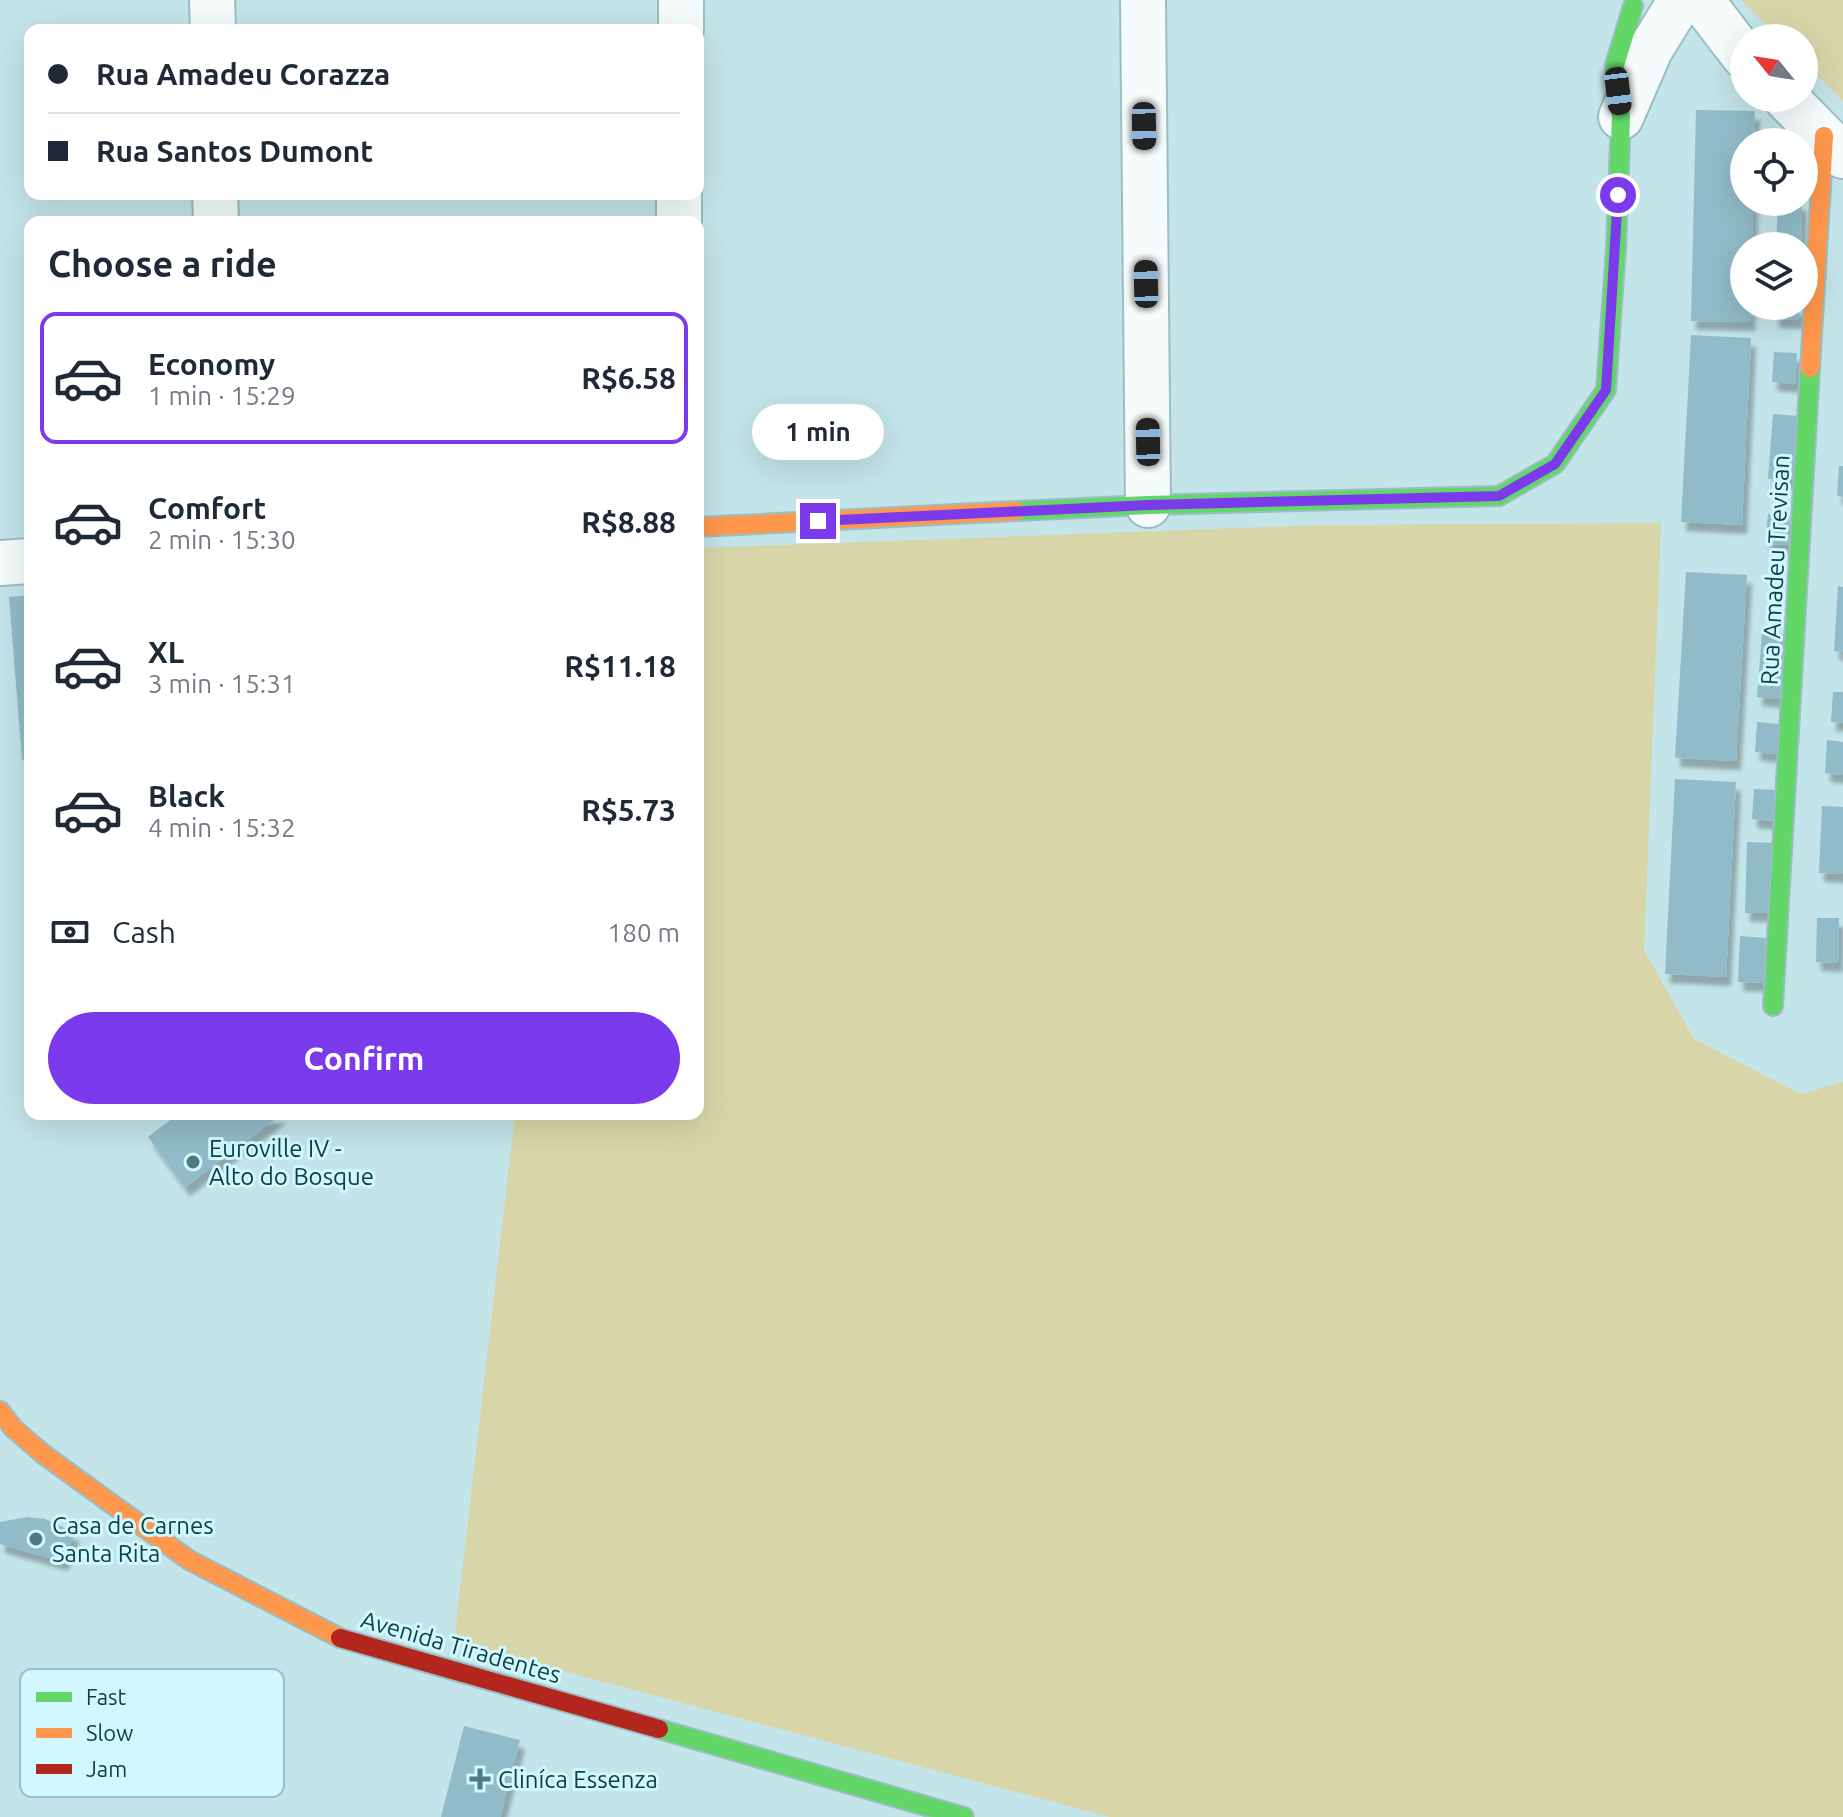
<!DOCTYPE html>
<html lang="en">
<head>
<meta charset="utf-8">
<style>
  :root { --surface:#fff; --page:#f6f6f7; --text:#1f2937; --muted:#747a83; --line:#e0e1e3; --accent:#7c3aed }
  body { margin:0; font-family:Ubuntu,sans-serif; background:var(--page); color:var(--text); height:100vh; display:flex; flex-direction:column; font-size:30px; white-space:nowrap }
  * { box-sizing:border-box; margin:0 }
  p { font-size:26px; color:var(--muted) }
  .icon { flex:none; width:44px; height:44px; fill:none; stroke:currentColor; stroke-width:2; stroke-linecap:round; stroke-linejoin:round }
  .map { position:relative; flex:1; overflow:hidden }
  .panel { position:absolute; left:24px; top:216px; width:680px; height:904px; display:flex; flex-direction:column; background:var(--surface); border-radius:16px; box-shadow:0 8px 32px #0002 }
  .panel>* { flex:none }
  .banner { position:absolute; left:24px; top:24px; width:680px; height:176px; border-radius:16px; box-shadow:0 8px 32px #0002; display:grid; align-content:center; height:176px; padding:0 24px; background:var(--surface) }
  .needle { width:52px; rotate:300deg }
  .buttons { position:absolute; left:1730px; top:24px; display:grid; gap:16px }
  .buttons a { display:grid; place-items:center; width:88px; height:88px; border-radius:50%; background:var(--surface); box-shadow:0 8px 32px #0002; font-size:40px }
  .end { position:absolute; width:36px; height:36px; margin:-18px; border:10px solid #7c3aed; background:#fff; box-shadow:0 0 0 4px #fff }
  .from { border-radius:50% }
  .bubble { position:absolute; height:56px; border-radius:28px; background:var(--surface); box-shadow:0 8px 32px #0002; font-size:26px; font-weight:600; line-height:56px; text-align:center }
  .car { position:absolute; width:24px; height:48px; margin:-24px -12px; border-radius:10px; box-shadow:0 0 6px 2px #0007; background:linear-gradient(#222 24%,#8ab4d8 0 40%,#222 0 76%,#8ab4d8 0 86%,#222 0) }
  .banner b { display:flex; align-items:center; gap:28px; height:76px; font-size:30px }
  .banner b+b { border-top:2px solid var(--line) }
  .banner i { width:20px; height:20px; background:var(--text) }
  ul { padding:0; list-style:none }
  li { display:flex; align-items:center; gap:24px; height:132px; margin:0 16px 12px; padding:0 8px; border:4px solid transparent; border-radius:16px }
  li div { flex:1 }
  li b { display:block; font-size:30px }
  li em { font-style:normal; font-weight:600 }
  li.on { border-color:var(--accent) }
  li>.icon { width:72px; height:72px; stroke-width:1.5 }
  h2 { padding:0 24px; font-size:36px; line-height:96px }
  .pay { display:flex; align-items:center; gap:20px; height:88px; padding:0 24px; font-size:30px }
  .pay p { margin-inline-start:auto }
  .button { display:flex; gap:16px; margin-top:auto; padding:16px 24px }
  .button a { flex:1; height:92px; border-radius:48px; background:var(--accent); color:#fff; font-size:32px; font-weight:600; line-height:92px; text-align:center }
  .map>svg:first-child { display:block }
</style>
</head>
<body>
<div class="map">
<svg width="1843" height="1817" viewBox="0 0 1843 1817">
  <defs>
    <filter id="shadow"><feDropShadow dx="5" dy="9" stdDeviation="2" flood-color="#0004"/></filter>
  </defs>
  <rect width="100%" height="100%" fill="#c3e4e9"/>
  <g fill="#d8d6a8">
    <path d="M1741 0H1843V101L1804 62V38H1779Z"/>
    <path d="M1661 523 1644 950 1694 1039 1801 1094 1843 1082V1817H1110L454 1642 515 1114H698V548L1321 525Z"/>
  </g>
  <g fill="#91bbc8" filter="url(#shadow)">
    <path d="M1696 110 1755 111 1754 142H1744V202H1753L1752 246H1744V306H1751L1750 322 1691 321Z"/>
    <path d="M1778 202H1802L1801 246H1776Z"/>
    <path d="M1774 306H1799V320L1774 319Z"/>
    <path d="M1691 335 1751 338 1742 525 1681 522Z"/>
    <path d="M1774 352 1797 353 1795 384 1772 382Z"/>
    <path d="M1773 414 1798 416 1794 480 1768 479Z"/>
    <path d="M1839 466H1843V497L1837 496Z"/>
    <path d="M1768 514 1790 516 1788 545 1765 544Z"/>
    <path d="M1686 572 1747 575 1736 761 1675 758Z"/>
    <path d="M1838 586 1843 587V652L1834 651Z"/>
    <path d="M30 595V760H22L9 597Z"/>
    <path d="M1762 633 1786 634 1782 699 1757 697Z"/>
    <path d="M1833 692H1843V723L1831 722Z"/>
    <path d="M1757 722 1780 724 1777 754 1755 752Z"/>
    <path d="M1827 740 1843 742V775L1825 773Z"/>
    <path d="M1675 779 1736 782 1726 977 1665 974Z"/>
    <path d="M1754 789 1777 790 1775 821 1752 819Z"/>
    <path d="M1822 806 1843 807V874L1819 873Z"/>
    <path d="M1747 842 1773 843 1771 913H1745Z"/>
    <path d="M1817 918H1839L1838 963 1816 962Z"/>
    <path d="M1740 936 1766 938 1764 983 1738 982Z"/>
    <path d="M178 1114H282L185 1187 148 1137Z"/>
    <path d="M27 1517 45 1519 75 1533 63 1562 0 1544V1522Z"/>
    <path d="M464 1726 520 1740 500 1817H441Z"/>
  </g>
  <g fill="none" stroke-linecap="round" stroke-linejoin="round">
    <defs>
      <g id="street">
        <path d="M212 0 213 30"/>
        <path d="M1143 0 1148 505"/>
        <path d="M1701 0 1744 56"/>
        <path d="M681 30V0"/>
        <path d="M1786 98 1843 156"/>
        <path d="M1621 117 1650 50 1674 11"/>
        <path d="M215 194 216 222"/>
        <path d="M679 222V194"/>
        <path d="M0 563 30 561"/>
      </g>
      <g id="fast">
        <path d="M1016 511 1148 505 1499 496 1555 464 1606 390 1616 248 1621 117 1615 65 1633 6"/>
        <path d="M1773 1006 1810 368"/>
        <path d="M659 1729 964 1817"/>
      </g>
      <g id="slow">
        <path d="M1810 368 1824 136"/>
        <path d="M698 527 1016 511"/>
        <path d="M0 1411 13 1428 43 1454 189 1560 340 1638"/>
      </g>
      <path id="jam" d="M340 1638 659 1729"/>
    </defs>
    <use href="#street" stroke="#99bec3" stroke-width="48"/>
    <use href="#fast" stroke="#99bec3" stroke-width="22"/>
    <use href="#slow" stroke="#99bec3" stroke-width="22"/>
    <use href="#jam" stroke="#99bec3" stroke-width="22"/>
    <use href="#street" stroke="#f6fbfc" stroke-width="44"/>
    <use href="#fast" stroke="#63d668" stroke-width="18"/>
    <use href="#slow" stroke="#ff974d" stroke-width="18"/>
    <use href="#jam" stroke="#b3261e" stroke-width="18"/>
  </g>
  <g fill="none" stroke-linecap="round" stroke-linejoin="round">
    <path stroke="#7c3aed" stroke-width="10" d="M818 521 1148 505 1499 496 1555 464 1606 390 1618 195"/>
  </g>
  <g fill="#4d797f" stroke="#d1f8ff" stroke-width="3">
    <circle cx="193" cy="1162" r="8"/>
    <circle cx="36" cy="1539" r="8"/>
    <path d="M476 1767h8v8h8v8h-8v8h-8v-8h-8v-8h8z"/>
  </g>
  <g text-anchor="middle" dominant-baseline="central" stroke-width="6" stroke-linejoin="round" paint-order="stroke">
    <g font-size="24" fill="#0d3f46" stroke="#d1f8ff">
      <text transform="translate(1775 570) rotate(-87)">Rua Amadeu Trevisan</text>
      <text transform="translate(461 1647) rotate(16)">Avenida Tiradentes</text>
    </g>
    <g font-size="24" fill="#0d3f46" stroke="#d1f8ff" text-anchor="start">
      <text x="209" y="1148">Euroville IV -<tspan x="209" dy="28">Alto do Bosque</tspan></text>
      <text x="52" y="1525">Casa de Carnes<tspan x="52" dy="28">Santa Rita</tspan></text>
      <text x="498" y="1779">Cliníca Essenza</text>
    </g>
  </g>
  <rect x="20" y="1669" width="264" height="128" rx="12" fill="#d1f8ff" stroke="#96c0c8" stroke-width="2"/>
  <rect x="36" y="1692" width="36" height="10" fill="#63d668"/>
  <rect x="36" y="1728" width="36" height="10" fill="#ff974d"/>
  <rect x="36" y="1764" width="36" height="10" fill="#b3261e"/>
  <g font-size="22" fill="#0d3f46">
    <text x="86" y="1705">Fast</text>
    <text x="86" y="1741">Slow</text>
    <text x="86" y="1777">Jam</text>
  </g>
</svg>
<div class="buttons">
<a><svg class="needle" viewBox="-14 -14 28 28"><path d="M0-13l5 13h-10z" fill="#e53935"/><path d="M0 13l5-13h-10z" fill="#747a83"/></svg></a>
<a><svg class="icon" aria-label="locate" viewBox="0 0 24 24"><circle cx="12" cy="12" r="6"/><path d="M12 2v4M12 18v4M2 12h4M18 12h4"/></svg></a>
<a><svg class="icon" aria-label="layers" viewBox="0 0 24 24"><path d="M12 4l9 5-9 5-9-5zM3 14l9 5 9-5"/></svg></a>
</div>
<i class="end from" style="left:1618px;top:195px"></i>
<i class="end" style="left:818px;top:521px"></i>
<div class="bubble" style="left:752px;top:404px;width:132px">1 min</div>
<i class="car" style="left:1618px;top:91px;rotate:173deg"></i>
<i class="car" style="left:1144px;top:126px;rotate:179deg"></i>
<i class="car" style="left:1146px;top:284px;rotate:359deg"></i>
<i class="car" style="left:1148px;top:442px;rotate:359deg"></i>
<div class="banner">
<b><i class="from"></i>Rua Amadeu Corazza</b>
<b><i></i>Rua Santos Dumont</b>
</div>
<section class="panel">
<h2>Choose a ride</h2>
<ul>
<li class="on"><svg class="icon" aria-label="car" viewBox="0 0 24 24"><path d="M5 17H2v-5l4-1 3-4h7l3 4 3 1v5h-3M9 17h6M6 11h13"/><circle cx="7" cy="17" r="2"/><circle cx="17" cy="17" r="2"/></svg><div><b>Economy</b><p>1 min · 15:29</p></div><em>R$6.58</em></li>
<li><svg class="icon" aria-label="car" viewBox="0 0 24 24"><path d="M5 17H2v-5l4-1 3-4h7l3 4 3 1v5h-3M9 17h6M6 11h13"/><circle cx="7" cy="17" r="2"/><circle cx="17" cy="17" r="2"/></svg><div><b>Comfort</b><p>2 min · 15:30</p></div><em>R$8.88</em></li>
<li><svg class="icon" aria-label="car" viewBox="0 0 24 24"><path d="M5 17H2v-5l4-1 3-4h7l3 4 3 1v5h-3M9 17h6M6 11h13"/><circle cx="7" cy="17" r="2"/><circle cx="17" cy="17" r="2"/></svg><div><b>XL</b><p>3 min · 15:31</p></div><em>R$11.18</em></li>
<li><svg class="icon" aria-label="car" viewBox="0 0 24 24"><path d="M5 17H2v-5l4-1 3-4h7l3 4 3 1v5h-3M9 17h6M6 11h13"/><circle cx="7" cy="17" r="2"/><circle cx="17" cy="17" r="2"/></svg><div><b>Black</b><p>4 min · 15:32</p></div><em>R$5.73</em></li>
</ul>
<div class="pay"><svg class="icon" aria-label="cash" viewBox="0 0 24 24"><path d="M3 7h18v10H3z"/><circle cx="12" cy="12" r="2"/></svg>Cash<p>180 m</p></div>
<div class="button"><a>Confirm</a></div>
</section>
</div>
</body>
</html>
